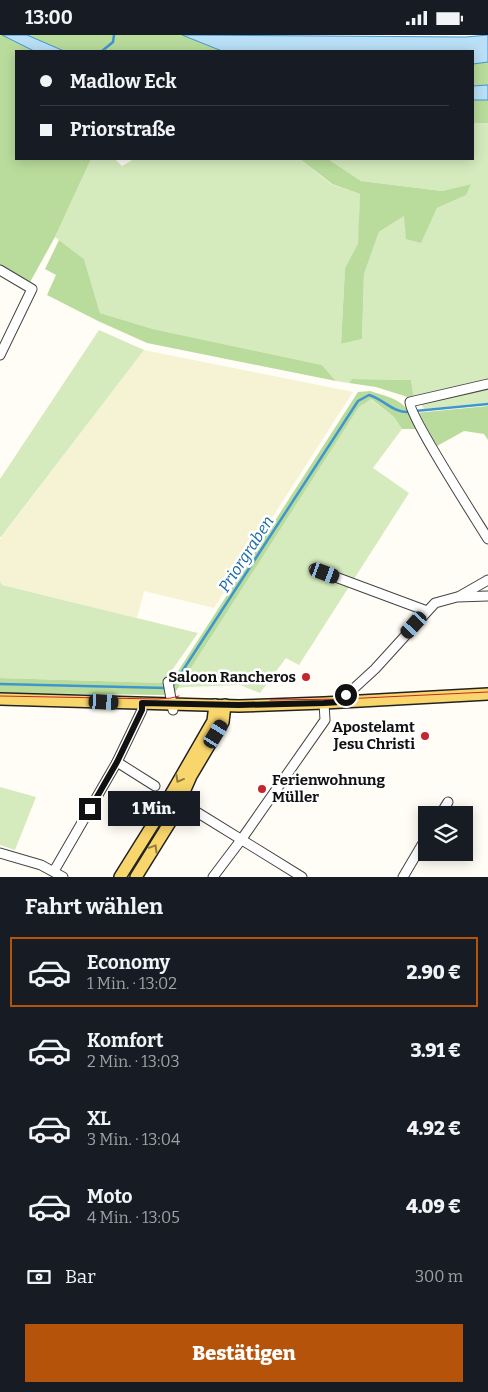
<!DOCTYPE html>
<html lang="de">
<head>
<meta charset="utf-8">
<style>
  :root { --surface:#171b24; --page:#20242c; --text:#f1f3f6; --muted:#9ea1a6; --line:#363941; --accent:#b45309 }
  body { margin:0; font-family:Bitter,serif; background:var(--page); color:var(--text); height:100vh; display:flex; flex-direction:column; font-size:19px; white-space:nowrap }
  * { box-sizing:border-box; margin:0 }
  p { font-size:16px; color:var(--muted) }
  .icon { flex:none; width:28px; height:28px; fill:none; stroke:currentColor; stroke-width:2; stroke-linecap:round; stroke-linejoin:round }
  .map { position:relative; height:842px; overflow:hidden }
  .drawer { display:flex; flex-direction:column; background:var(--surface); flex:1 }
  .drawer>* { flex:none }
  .top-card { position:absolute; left:15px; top:15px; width:459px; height:110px; border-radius:0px; box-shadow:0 2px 12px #0003; display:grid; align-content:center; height:110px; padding:0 25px; background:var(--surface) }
  .controls { position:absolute; left:418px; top:771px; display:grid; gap:10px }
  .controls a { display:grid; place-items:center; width:55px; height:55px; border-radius:0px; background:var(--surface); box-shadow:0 2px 12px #0003; font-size:25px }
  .end { position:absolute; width:22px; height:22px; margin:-11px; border:6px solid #111; background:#fff; box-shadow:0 0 0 2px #fff }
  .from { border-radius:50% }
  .bubble { position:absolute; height:35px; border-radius:0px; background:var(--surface); box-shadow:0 2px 12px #0003; font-size:16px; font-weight:800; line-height:35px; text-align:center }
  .car { position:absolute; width:15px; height:30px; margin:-15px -8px; border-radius:6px; box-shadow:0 0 4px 1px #0007; background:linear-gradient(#222 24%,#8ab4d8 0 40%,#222 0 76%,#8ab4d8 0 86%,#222 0) }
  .top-card b { display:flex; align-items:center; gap:18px; height:48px; font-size:19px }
  .top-card b+b { border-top:1px solid var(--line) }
  .top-card i { width:12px; height:12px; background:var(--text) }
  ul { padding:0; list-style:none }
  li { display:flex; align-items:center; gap:15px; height:70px; margin:0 10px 8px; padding:0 15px; border:2px solid transparent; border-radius:0px }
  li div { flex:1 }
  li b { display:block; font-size:19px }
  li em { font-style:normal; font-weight:800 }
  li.active { border-color:var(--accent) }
  li>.icon { width:45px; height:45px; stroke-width:1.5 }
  h2 { padding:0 25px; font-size:22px; line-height:60px }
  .pay { display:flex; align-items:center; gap:12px; height:55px; padding:0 25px; font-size:19px }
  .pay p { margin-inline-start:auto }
  .cta { display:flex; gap:10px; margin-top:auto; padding:10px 25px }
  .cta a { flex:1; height:58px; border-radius:0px; background:var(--accent); color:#fff; font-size:20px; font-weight:800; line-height:58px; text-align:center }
  .status { display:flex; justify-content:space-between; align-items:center; height:35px; padding:0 25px; background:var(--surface); direction:ltr }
  .status svg { height:14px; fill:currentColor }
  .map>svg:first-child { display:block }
</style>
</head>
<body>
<div class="status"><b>13:00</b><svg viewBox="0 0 49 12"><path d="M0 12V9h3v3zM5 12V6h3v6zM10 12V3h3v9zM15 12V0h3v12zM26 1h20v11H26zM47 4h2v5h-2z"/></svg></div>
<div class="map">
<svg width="488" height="842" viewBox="0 0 488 842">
  <rect width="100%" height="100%" fill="#fffdf5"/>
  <path fill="#f6f3d4" d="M144 315 353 357 214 573 144 556 137 583 2 550 0 546V504Z"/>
  <g fill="#d5ebbd">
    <path d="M473 88H488V347L414 364 411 345 352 344 349 348 336 346 322 330 153 294 100 278 84 224 55 202 91 124H115L122 131 134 124H300L331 149 360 159 359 209 345 233 341 309 362 304 364 239 379 197 404 181 421 207 437 173 465 160 471 149 442 156 361 146 328 124H472Z"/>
    <path d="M99 295 144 315 1 502H0V444Z"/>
    <path d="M488 353V368L424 374 421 369Z"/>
    <path d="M370 364 394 382 402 394 373 433 409 458 299 630 286 623 260 658 240 650 187 652 177 653 359 372Z"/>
    <path d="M0 546 2 550 198 598 163 648 0 643Z"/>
    <path d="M0 752 36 762 15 815 0 810Z"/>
  </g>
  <g fill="#b9dc9c">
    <path d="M0 0H182L222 16H16V124H91L55 202 29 249 0 232Z"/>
    <path d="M488 27V50L473 51 472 29Z"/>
    <rect x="473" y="65" width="15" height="23"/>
    <path d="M300 124H328L361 146 442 156 471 149 466 160 437 173 421 208 406 204 404 181 379 197 364 239 362 304 341 309 345 233 358 209 360 159 332 149Z"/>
    <path d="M59 205 84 224 100 278 153 294 322 330 336 346 147 308 98 286 47 260 56 240 45 234Z"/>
    <path d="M352 344 411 345 414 364 376 352 349 348Z"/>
    <path d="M370 356C382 360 398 363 406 373 411 379 414 387 418 394H402L394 382 371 364 359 372 174 659 171 647 358 357Z"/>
    <path d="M488 371V405L484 399 464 396 437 411 415 378Z"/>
    <path d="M0 643 163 648 166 659 164 660 0 658Z"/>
  </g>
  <g fill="#b9e0f7" stroke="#3f96cf">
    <path d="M2 0H27L64 16H34Z"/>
    <path d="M182 0 466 2 488 0V27L473 29 472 16H222Z"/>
    <path d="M488 50V65H473V51Z"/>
  </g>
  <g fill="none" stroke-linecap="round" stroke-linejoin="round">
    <g stroke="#3f96cf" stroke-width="2.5">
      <path d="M102 16 113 7 114 0"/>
      <path d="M415 376 488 369"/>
      <path d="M0 649 166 653"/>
      <path d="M172 652 358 366 369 360C385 365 393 378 409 377"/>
    </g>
    <defs>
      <g id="minor">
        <path d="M0 235 32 254 0 320"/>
        <path d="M488 349 410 367C408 379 477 486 488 504"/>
        <path d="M314 534 427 576"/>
        <path d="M460 561 488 545"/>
        <path d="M168 647 173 675"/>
        <path d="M339 667 375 634 435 568 457 562 488 561"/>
        <path d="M117 727 155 751"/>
        <path d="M195 776 302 842"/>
        <path d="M440 780 448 767"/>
        <path d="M0 818 41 830 63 842"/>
        <path d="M54 836 117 727 142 675V668"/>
        <path d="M213 842 241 805 325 685 324 668"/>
        <path d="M403 842 426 803"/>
      </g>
      <g id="major">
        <path d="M0 664 239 671 324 668 488 659"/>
        <path d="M120 842 160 778 213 686 215 670"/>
        <path d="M136 842 172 784 191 741 223 687 225 670"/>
      </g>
    </defs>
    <use href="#minor" stroke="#444" stroke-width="11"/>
    <use href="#major" stroke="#222" stroke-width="14"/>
    <use href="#minor" stroke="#fff" stroke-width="9"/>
    <use href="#major" stroke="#f9d66b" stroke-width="11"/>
    <g stroke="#c4262e" stroke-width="1">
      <path d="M0 661 157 664 171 663 179 661"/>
      <path d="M270 665 343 664 488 657"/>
    </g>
  </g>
  <defs><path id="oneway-chevron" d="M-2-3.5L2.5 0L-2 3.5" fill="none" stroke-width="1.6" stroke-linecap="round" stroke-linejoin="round" transform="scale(1.25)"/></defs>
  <g stroke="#917d42">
    <use href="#oneway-chevron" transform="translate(179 744) rotate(119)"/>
    <use href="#oneway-chevron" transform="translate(154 813) rotate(-59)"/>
  </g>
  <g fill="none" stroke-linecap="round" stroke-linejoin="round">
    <path stroke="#111" stroke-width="6" d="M90 774 117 727 142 675V668L239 670 324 668 340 667 346 660"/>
  </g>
  <g fill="#c4262e" stroke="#fff" stroke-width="2">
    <circle cx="306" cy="642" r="5"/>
    <circle cx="425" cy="701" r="5"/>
    <circle cx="262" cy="754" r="5"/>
  </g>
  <g text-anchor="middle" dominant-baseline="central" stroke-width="5" stroke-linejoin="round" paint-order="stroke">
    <g font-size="15" font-weight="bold" fill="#111" stroke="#fff" text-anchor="end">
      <text x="296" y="642">Saloon Rancheros</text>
      <text x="415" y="692">Apostelamt<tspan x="415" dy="17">Jesu Christi</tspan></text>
      <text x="272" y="745" text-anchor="start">Ferienwohnung<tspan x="272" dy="17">Müller</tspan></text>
    </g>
    <g font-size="16" font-style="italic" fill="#1768a6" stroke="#fff">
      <text transform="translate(246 519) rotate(-57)">Priorgraben</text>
    </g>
  </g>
</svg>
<div class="controls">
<a><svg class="icon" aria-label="layers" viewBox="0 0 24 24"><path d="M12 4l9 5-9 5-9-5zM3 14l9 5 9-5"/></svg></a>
</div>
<i class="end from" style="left:346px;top:660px"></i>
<i class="end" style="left:90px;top:774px"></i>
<div class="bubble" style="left:108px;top:756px;width:92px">1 Min.</div>
<i class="car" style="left:325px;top:538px;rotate:110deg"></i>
<i class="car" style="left:414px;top:590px;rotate:222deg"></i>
<i class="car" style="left:104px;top:667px;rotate:93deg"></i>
<i class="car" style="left:216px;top:699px;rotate:32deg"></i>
<div class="top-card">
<b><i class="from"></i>Madlow Eck</b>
<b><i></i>Priorstraße</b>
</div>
</div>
<section class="drawer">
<h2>Fahrt wählen</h2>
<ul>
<li class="active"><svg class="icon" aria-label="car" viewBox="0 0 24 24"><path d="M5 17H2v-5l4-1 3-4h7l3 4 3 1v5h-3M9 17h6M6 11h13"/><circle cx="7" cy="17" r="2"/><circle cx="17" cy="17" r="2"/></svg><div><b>Economy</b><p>1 Min. · 13:02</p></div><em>2.90 €</em></li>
<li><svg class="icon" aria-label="car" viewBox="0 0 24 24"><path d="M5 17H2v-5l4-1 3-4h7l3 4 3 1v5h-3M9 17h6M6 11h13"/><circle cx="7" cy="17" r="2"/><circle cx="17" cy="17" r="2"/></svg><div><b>Komfort</b><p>2 Min. · 13:03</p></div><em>3.91 €</em></li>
<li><svg class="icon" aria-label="car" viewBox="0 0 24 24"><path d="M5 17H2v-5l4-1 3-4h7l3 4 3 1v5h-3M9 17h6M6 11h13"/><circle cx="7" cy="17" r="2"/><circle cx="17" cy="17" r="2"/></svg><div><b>XL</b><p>3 Min. · 13:04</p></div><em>4.92 €</em></li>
<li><svg class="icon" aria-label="car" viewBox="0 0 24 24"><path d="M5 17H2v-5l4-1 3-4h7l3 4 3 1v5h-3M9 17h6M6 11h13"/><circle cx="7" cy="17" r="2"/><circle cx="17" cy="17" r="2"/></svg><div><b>Moto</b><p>4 Min. · 13:05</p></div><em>4.09 €</em></li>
</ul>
<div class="pay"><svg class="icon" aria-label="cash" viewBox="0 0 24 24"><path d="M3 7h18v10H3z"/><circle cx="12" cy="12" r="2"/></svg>Bar<p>300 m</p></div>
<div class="cta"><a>Bestätigen</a></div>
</section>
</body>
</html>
